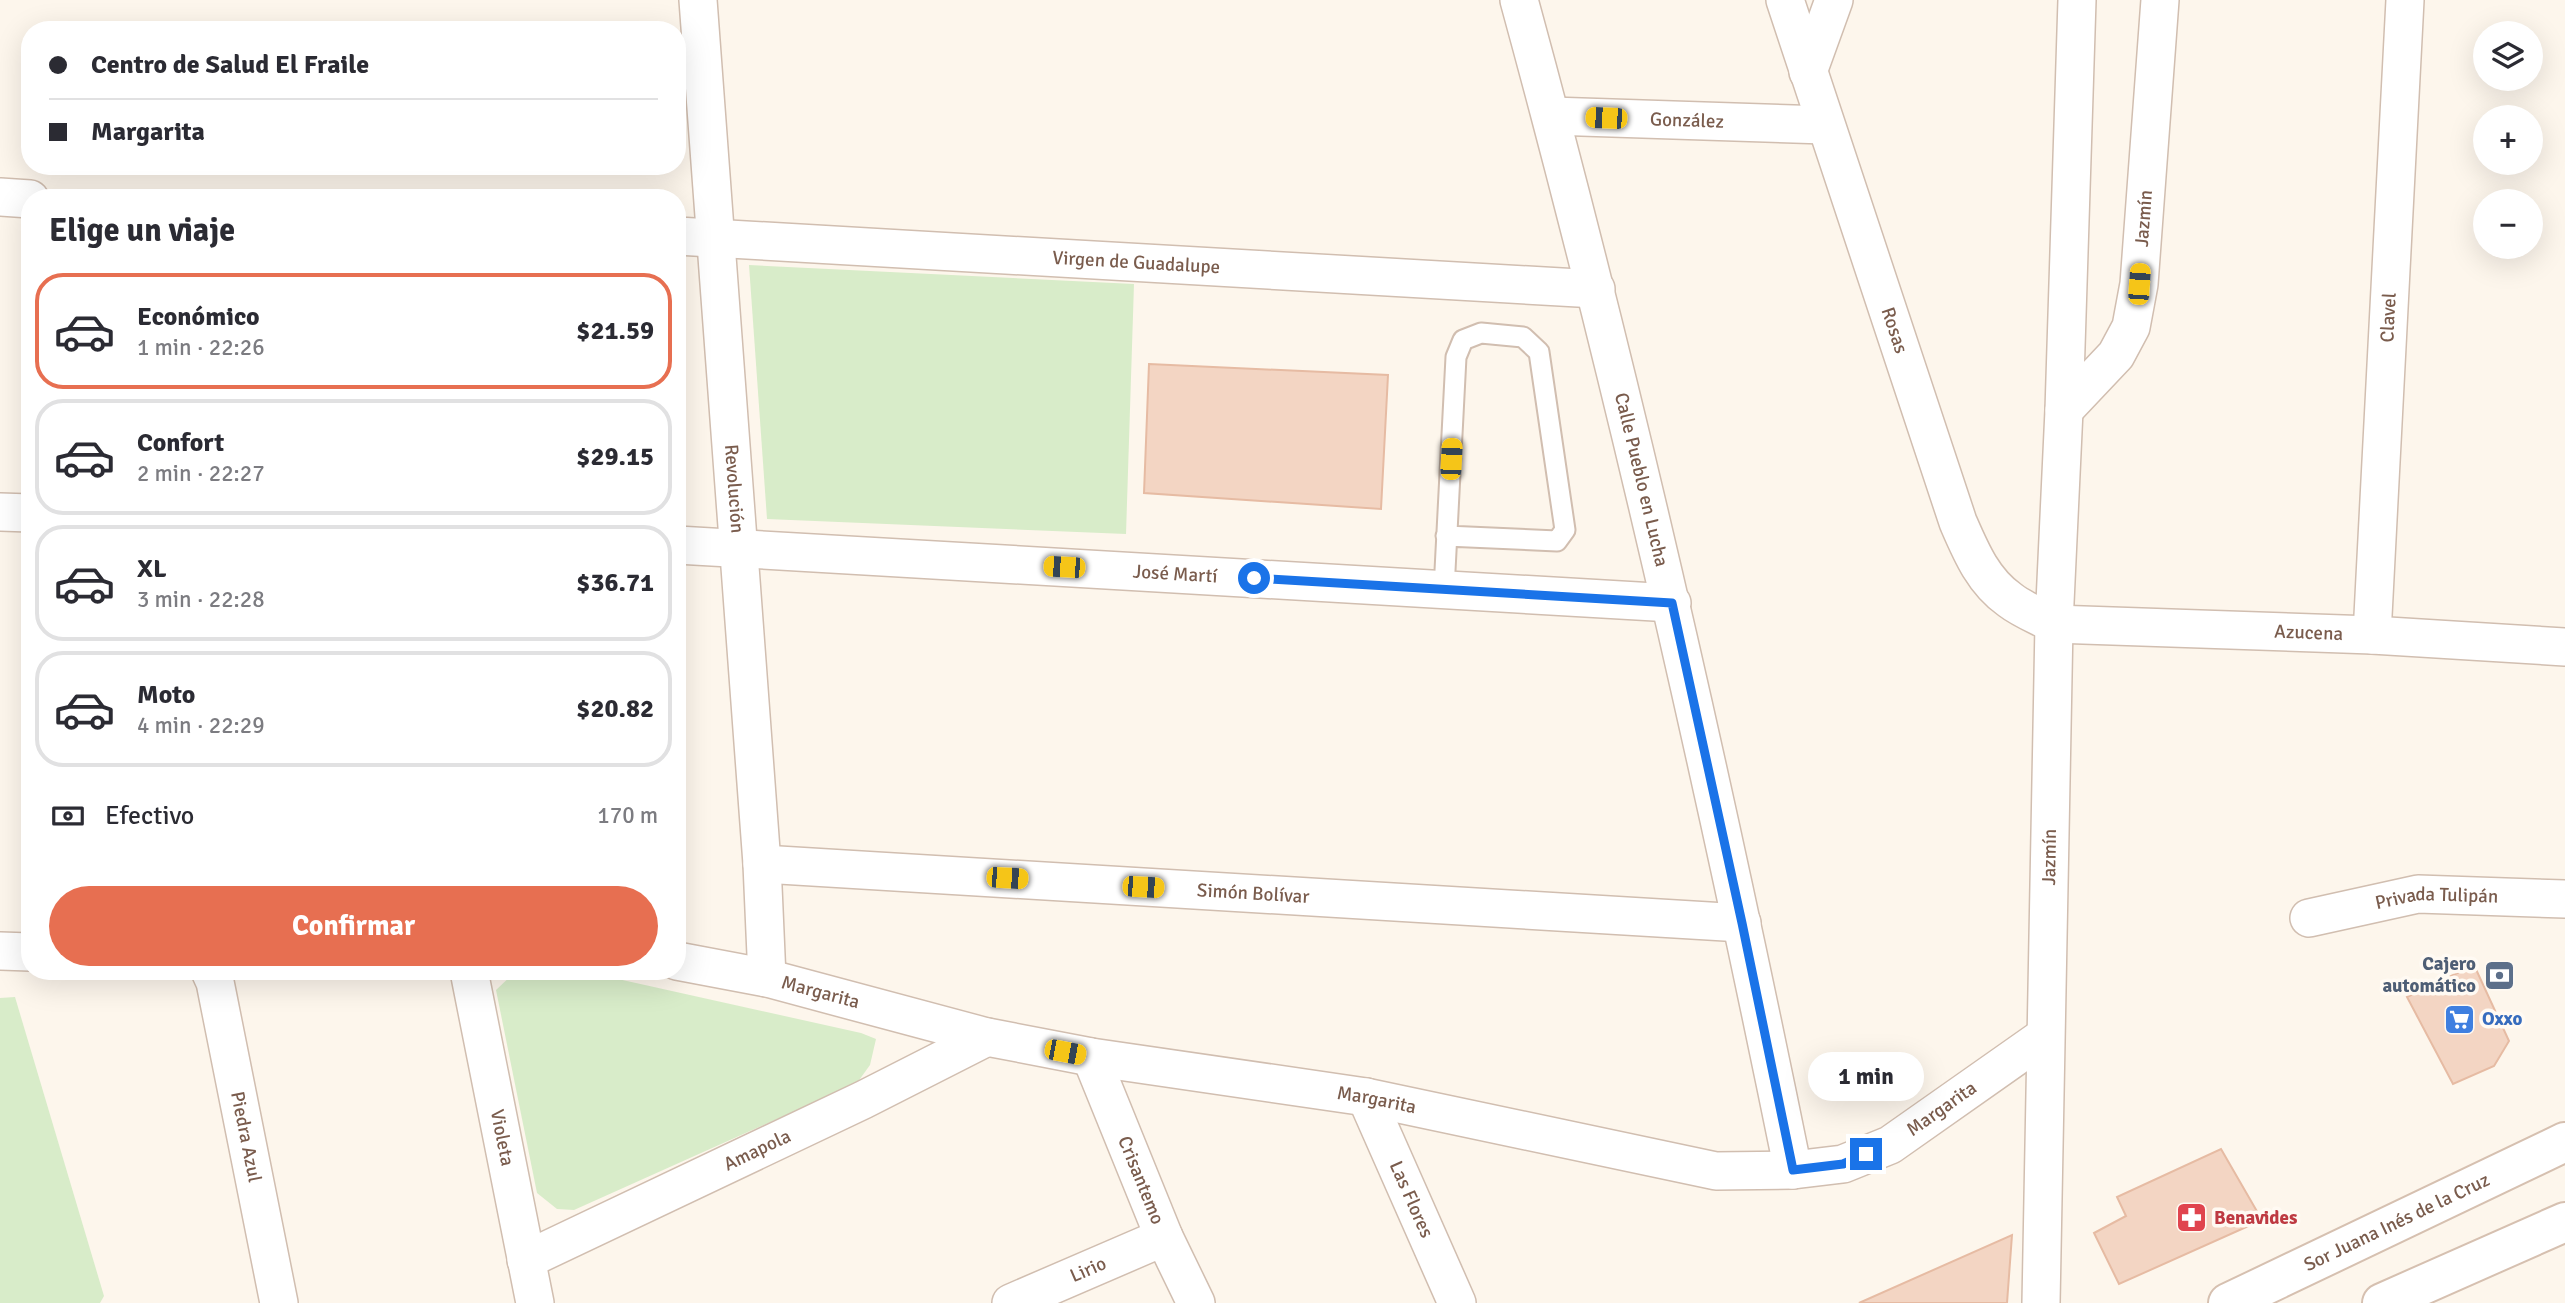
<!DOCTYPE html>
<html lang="es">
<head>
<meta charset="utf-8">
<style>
  :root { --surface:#fff; --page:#f2f2f3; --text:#2b2b33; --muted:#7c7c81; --line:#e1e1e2; --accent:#e76f51 }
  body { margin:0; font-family:Signika,sans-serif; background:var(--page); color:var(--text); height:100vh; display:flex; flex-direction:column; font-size:26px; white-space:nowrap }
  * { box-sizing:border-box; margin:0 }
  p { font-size:23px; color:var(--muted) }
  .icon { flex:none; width:38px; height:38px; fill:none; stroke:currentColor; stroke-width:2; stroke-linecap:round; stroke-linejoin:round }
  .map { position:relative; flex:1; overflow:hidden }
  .panel { position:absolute; left:21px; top:189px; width:665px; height:791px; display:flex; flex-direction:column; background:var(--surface); border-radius:28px; box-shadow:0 7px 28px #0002 }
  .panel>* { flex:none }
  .hud { position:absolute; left:21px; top:21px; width:665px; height:154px; border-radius:28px; box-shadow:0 7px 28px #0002; display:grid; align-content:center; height:154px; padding:0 28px; background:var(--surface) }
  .fabs { position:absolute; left:2473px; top:21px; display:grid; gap:14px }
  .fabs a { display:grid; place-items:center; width:70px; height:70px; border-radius:50%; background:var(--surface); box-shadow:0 7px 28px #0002; font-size:35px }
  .end { position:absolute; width:32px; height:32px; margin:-16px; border:9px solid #1a73e8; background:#fff; box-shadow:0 0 0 4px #fff }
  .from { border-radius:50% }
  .bubble { position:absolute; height:49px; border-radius:24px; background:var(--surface); box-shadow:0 7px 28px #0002; font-size:23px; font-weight:800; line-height:49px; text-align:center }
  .car { position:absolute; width:21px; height:42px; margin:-21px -10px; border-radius:9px; box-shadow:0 0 5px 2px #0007; background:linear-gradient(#f5c518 24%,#345 0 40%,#f5c518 0 76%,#345 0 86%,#f5c518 0) }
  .hud b { display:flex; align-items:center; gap:24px; height:66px; font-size:26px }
  .hud b+b { border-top:2px solid var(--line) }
  .hud i { width:18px; height:18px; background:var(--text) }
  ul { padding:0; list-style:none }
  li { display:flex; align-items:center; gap:21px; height:116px; margin:0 14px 10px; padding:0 14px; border:4px solid var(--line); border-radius:28px }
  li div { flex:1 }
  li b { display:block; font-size:26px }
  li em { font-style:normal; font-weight:800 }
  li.on { border-color:var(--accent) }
  li>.icon { width:63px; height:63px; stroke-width:1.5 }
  h2 { padding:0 28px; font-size:32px; line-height:84px }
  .pay { display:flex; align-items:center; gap:18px; height:77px; padding:0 28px; font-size:26px }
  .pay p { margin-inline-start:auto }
  .cta { display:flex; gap:14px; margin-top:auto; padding:14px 28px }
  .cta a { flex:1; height:80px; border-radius:42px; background:var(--accent); color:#fff; font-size:28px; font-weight:800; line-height:80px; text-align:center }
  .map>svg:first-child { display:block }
</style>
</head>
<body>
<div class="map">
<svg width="2565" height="1303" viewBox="0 0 2565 1303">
  <rect width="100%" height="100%" fill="#fdf6ec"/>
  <g fill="#d8ecc9">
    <path d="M749 265 1134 284 1126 534 767 519Z"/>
    <path d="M516 971H582L861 1033 876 1039 870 1065 857 1083 574 1210 557 1209 537 1193 496 990Z"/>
    <path d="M15 997 104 1296 100 1303H0V998Z"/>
  </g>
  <g fill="#f3d5c3" stroke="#e6bba3" stroke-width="2">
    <path d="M1149 364 1388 375 1381 509 1144 493Z"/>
    <path d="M2474 965 2509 1041 2494 1066 2453 1084 2407 997Z"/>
    <path d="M2489 965H2507L2508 986 2492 984Z"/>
    <path d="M2221 1149 2262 1220 2119 1284 2094 1233 2126 1216 2117 1197Z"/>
    <path d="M2012 1235 2007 1303H1859Z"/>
  </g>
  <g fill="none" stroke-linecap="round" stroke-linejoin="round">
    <defs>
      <path id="service" d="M1444 590 1456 357 1463 340 1481 333 1523 337 1539 352 1565 530 1557 541 1446 536"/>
      <g id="minor">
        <path id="s1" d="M698 0 762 864 767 978"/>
        <path id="s2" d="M1519 0C1625 387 1713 777 1793 1170"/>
        <path id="s3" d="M1785 0 1958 522C1971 552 1983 581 2010 600 2023 610 2039 616 2054 624L2372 635 2565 647"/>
        <path d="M1808 72 1834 0"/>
        <path id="s4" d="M1551 116 1825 125"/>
        <path d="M0 197 30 199"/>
        <path id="s5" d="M677 236 1596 289"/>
        <path id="s6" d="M2064 410 2116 355 2131 327 2139 284 2160 0"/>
        <path d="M0 512 30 513"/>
        <path id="s7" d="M677 545 1672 603"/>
        <path id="s8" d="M2372 635 2405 0"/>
        <path id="s9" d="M762 864 1742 923"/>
        <path id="s10" d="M2309 918 2418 894 2565 899"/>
        <path d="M0 951 30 952"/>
        <path id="s11" d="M677 961 767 978 987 1037 1091 1057 1366 1097 1716 1171 1793 1170 1843 1164 1890 1145 2045 1036"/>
        <path id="s12" d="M210 971 215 982 279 1303"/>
        <path id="s13" d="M469 971 535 1303"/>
        <path id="s14" d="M1091 1057 1164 1237 1196 1303"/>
        <path id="s15" d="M1366 1097 1457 1303"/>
        <path id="s16" d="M526 1260 863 1100 987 1037"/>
        <path id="s17" d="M1011 1303 1164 1237"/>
        <path id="s18" d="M2041 1303 2054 624 2064 410 2077 0"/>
      </g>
      <g id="secondary">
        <path id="s19" d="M2228 1303 2565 1142"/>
        <path d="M2382 1303 2565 1222"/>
      </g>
    </defs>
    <use href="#service" stroke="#d1beb0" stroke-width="23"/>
    <use href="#minor" stroke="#d1beb0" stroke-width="40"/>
    <use href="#secondary" stroke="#d6c0b0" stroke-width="42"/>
    <use href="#service" stroke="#fff" stroke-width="19"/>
    <use href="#minor" stroke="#fff" stroke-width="37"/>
    <use href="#secondary" stroke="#fff" stroke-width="38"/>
  </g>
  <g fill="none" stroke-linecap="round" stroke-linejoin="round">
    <path stroke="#1a73e8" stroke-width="9" d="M1254 578 1672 603 1742 923 1793 1170 1843 1164 1866 1154"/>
  </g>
  <defs>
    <symbol id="bank-square" viewBox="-11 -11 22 22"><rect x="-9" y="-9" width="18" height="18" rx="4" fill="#5c6f8a" stroke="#fffaf3"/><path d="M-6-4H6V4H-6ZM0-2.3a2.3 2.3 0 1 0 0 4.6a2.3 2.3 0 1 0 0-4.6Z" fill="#fff"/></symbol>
    <symbol id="supermarket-square" viewBox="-11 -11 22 22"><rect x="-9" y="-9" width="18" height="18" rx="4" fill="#3f7fe0" stroke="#fffaf3"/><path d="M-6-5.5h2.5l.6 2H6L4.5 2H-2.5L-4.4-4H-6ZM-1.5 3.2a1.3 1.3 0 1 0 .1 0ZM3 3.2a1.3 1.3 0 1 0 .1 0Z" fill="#fff"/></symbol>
    <symbol id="pharmacy-square" viewBox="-11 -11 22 22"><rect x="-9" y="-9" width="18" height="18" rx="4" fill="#e0444e" stroke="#fffaf3"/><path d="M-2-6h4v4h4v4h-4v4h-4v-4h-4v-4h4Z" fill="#fff"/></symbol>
  </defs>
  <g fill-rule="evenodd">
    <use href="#bank-square" x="2482" y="958" width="35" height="35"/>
    <use href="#supermarket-square" x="2442" y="1002" width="35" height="35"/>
    <use href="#pharmacy-square" x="2174" y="1200" width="35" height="35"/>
  </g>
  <g text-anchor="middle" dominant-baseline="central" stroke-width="7" stroke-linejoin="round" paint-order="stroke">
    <g font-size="19" fill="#7a5c4d" stroke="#fffaf3">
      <text stroke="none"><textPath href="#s4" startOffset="136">González</textPath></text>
      <text stroke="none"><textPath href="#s6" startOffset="217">Jazmín</textPath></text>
      <text stroke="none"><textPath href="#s5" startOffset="460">Virgen de Guadalupe</textPath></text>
      <text stroke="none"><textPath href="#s8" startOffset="318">Clavel</textPath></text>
      <text stroke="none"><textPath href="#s3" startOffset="348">Rosas</textPath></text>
      <text stroke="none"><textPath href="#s2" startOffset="495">Calle Pueblo en Lucha</textPath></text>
      <text stroke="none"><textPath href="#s1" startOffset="490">Revolución</textPath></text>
      <text stroke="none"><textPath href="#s7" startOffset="499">José Martí</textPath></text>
      <text stroke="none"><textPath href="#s3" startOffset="950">Azucena</textPath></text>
      <text stroke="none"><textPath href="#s18" startOffset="446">Jazmín</textPath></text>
      <text stroke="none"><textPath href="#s9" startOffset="492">Simón Bolívar</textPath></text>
      <text stroke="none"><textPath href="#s10" startOffset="130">Privada Tulipán</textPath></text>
      <text stroke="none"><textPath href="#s11" startOffset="147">Margarita</textPath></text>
      <text stroke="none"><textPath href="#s11" startOffset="714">Margarita</textPath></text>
      <text stroke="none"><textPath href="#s11" startOffset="1302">Margarita</textPath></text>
      <text stroke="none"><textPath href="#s12" startOffset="170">Piedra Azul</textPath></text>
      <text stroke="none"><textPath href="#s13" startOffset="170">Violeta</textPath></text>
      <text stroke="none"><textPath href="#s16" startOffset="256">Amapola</textPath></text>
      <text stroke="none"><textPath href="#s14" startOffset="133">Crisantemo</textPath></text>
      <text stroke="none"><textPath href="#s15" startOffset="112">Las Flores</textPath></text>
      <text stroke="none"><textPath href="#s19" startOffset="187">Sor Juana Inés de la Cruz</textPath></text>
      <text stroke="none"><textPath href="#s17" startOffset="84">Lirio</textPath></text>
    </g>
    <g font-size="19" font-weight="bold" fill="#4e5e75" stroke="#fffaf3" text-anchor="end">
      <text x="2476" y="964">Cajero<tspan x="2476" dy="22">automático</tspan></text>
    </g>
    <g font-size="19" font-weight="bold" fill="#366cbe" stroke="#fffaf3" text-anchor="start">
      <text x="2482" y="1019">Oxxo</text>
    </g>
    <g font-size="19" font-weight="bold" fill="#be3a42" stroke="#fffaf3" text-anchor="start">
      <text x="2214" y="1218">Benavides</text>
    </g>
  </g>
</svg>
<div class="fabs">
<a><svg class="icon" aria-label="layers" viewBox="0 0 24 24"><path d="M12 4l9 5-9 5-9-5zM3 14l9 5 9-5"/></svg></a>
<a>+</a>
<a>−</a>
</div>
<i class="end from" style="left:1254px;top:578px"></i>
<i class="end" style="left:1866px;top:1154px"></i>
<div class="bubble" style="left:1808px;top:1052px;width:116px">1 min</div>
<i class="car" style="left:1606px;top:118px;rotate:272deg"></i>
<i class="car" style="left:2139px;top:284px;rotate:4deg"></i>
<i class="car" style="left:1451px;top:459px;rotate:3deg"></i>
<i class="car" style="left:1064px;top:567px;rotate:273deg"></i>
<i class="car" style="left:1007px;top:878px;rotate:93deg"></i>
<i class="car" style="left:1143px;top:887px;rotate:93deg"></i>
<i class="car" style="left:1065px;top:1052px;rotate:101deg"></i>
<div class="hud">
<b><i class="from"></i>Centro de Salud El Fraile</b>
<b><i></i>Margarita</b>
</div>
<section class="panel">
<h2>Elige un viaje</h2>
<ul>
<li class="on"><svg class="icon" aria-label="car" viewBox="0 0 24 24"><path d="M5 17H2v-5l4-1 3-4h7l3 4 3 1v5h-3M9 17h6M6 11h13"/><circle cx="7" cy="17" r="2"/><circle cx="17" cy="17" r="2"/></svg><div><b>Económico</b><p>1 min · 22:26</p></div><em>$21.59</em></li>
<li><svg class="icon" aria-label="car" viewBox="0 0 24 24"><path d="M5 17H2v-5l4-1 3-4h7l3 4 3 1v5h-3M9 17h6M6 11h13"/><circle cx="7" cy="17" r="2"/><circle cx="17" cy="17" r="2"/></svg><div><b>Confort</b><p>2 min · 22:27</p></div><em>$29.15</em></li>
<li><svg class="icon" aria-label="car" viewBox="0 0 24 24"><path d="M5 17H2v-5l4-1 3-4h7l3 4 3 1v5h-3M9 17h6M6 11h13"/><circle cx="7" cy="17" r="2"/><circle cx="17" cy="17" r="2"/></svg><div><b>XL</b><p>3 min · 22:28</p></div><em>$36.71</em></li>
<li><svg class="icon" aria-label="car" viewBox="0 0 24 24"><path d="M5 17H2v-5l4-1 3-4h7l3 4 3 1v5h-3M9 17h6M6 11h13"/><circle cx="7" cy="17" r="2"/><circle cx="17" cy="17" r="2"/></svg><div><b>Moto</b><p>4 min · 22:29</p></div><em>$20.82</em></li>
</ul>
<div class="pay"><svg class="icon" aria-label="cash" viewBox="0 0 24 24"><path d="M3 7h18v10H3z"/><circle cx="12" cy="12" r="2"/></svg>Efectivo<p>170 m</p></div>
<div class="cta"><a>Confirmar</a></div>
</section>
</div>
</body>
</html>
